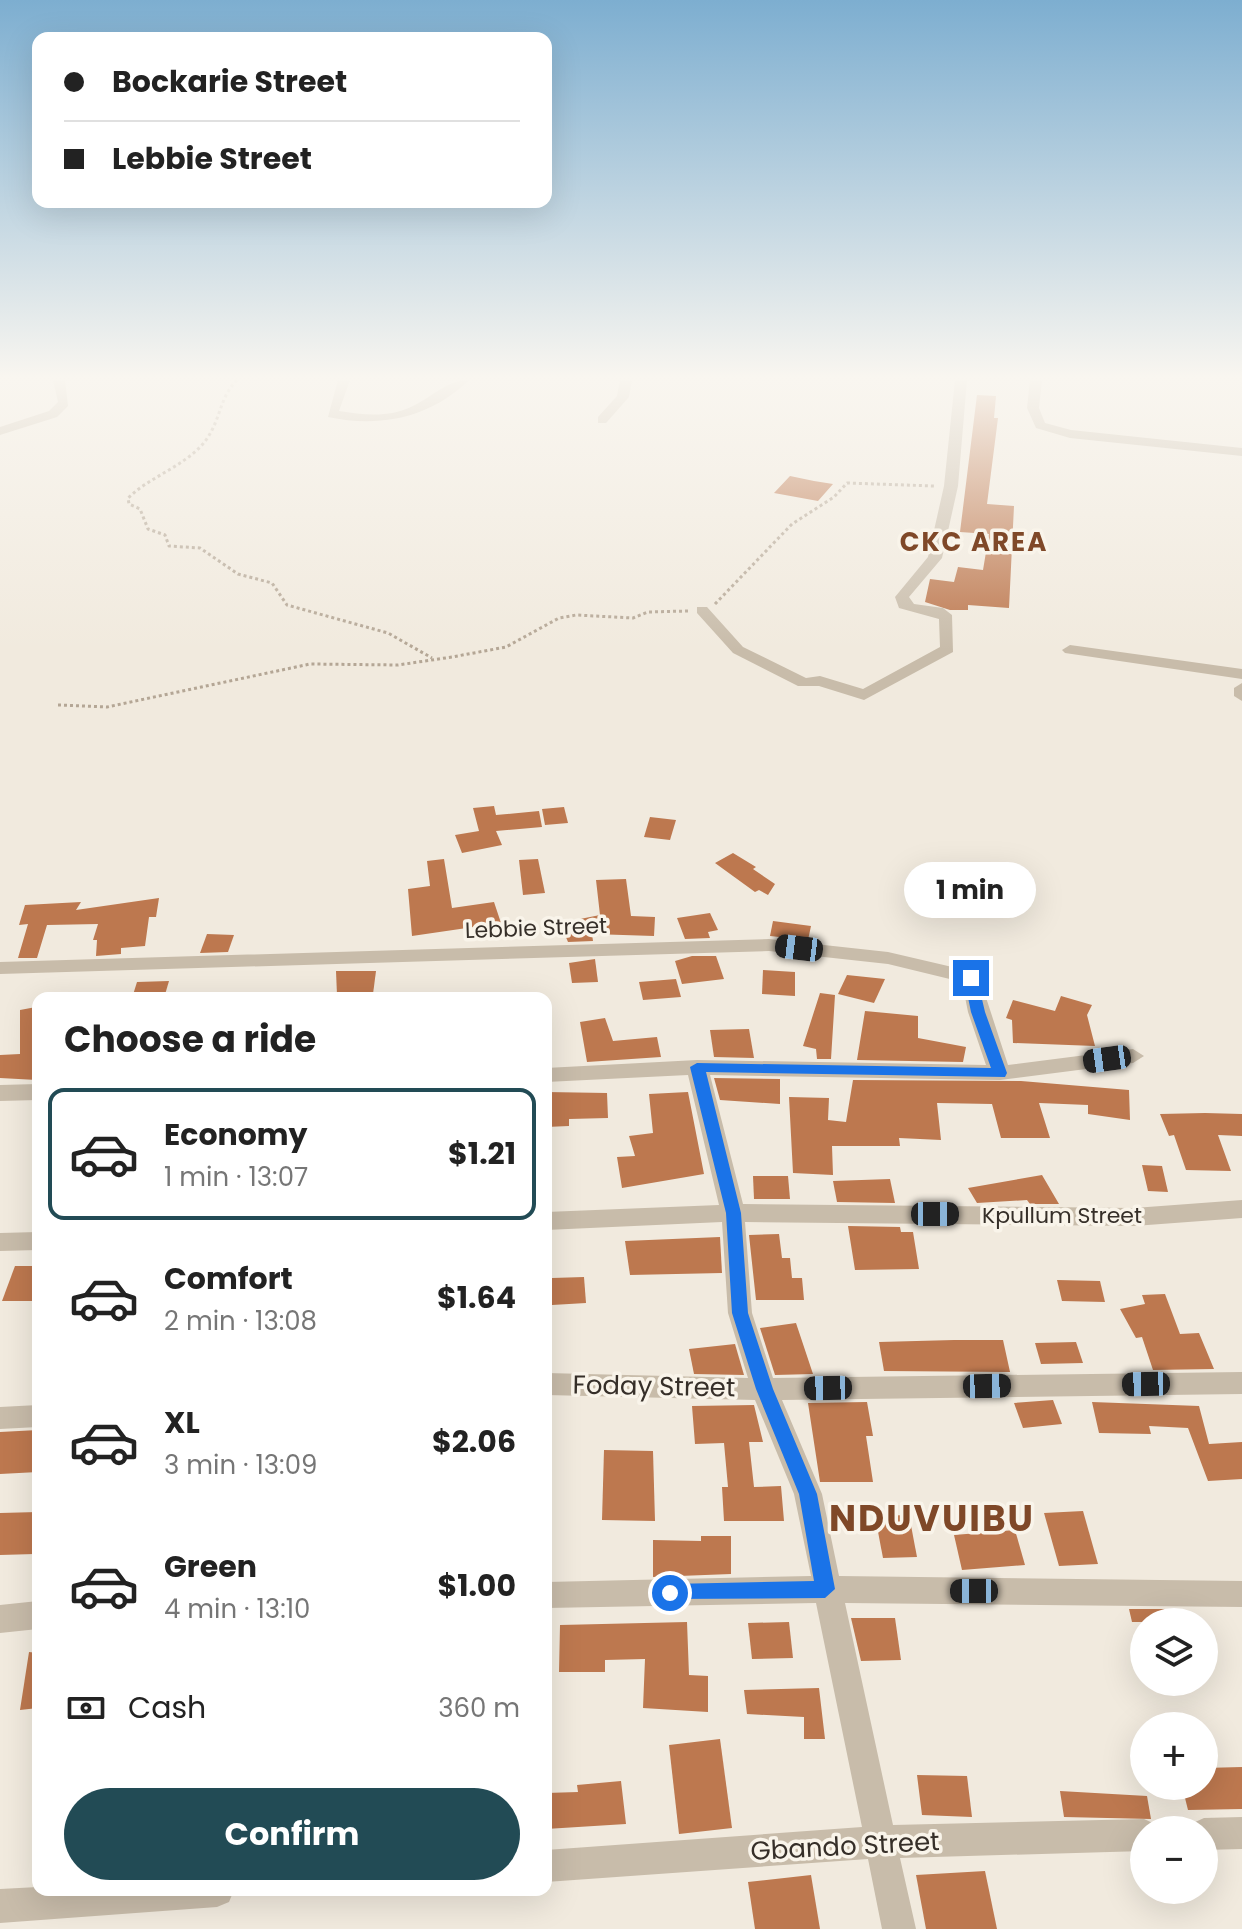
<!DOCTYPE html>
<html lang="en">
<head>
<meta charset="utf-8">
<style>
  :root { --surface:#fff; --page:#f6f6f6; --text:#222; --muted:#767676; --line:#e0e0e0; --accent:#224b55 }
  body { margin:0; font-family:Poppins,sans-serif; background:var(--page); color:var(--text); height:100vh; display:flex; flex-direction:column; font-size:30px; white-space:nowrap }
  * { box-sizing:border-box; margin:0 }
  p { font-size:26px; color:var(--muted) }
  .icon { flex:none; width:44px; height:44px; fill:none; stroke:currentColor; stroke-width:2; stroke-linecap:round; stroke-linejoin:round }
  .map { position:relative; flex:1; overflow:hidden }
  .details { position:absolute; left:32px; top:992px; width:520px; height:904px; display:flex; flex-direction:column; background:var(--surface); border-radius:16px; box-shadow:0 8px 32px #0002 }
  .details>* { flex:none }
  .hud { position:absolute; left:32px; top:32px; width:520px; height:176px; border-radius:16px; box-shadow:0 8px 32px #0002; display:grid; align-content:center; height:176px; padding:0 32px; background:var(--surface) }
  .buttons { position:absolute; left:1130px; top:1608px; display:grid; gap:16px }
  .buttons a { display:grid; place-items:center; width:88px; height:88px; border-radius:50%; background:var(--surface); box-shadow:0 8px 32px #0002; font-size:40px }
  .end { position:absolute; width:36px; height:36px; margin:-18px; border:10px solid #1a73e8; background:#fff; box-shadow:0 0 0 4px #fff }
  .from { border-radius:50% }
  .bubble { position:absolute; height:56px; border-radius:28px; background:var(--surface); box-shadow:0 8px 32px #0002; font-size:26px; font-weight:700; line-height:56px; text-align:center }
  .car { position:absolute; width:24px; height:48px; margin:-24px -12px; border-radius:10px; box-shadow:0 0 6px 2px #0007; background:linear-gradient(#222 24%,#8ab4d8 0 40%,#222 0 76%,#8ab4d8 0 86%,#222 0) }
  .hud b { display:flex; align-items:center; gap:28px; height:76px; font-size:30px }
  .hud b+b { border-top:2px solid var(--line) }
  .hud i { width:20px; height:20px; background:var(--text) }
  ul { padding:0; list-style:none }
  li { display:flex; align-items:center; gap:24px; height:132px; margin:0 16px 12px; padding:0 16px; border:4px solid transparent; border-radius:16px }
  li div { flex:1 }
  li b { display:block; font-size:30px }
  li em { font-style:normal; font-weight:700 }
  li.selected { border-color:var(--accent) }
  li>.icon { width:72px; height:72px; stroke-width:1.5 }
  h2 { padding:0 32px; font-size:36px; line-height:96px }
  .pay { display:flex; align-items:center; gap:20px; height:88px; padding:0 32px; font-size:30px }
  .pay p { margin-inline-start:auto }
  .button { display:flex; gap:16px; margin-top:auto; padding:16px 32px }
  .button a { flex:1; height:92px; border-radius:48px; background:var(--accent); color:#fff; font-size:32px; font-weight:700; line-height:92px; text-align:center }
  .map>svg:first-child { display:block }
</style>
</head>
<body>
<div class="map">
<svg width="1242" height="1929" viewBox="0 0 1242 1929">
  <rect width="100%" height="100%" fill="#f1eade"/>
  <g fill="#bd784f">
    <path d="M977 395 996 396 994 418H998L987 504 1014 506 1009 608 968 605V610H950L925 602 930 579 954 582 958 567 983 570 989 534 960 532Z"/>
    <path d="M790 476 814 481 833 484 818 501 774 493Z"/>
    <path d="M494 806 496 815 539 811 542 827 496 831 502 845 462 853 455 835 479 831 473 808Z"/>
    <path d="M564 807 568 823 545 825 542 809Z"/>
    <path d="M650 817 676 820 670 840 644 837Z"/>
    <path d="M733 853 756 867 753 869 775 884 768 895 759 890 755 892 715 863Z"/>
    <path d="M444 859 452 908 494 902 501 923 412 936 408 889 430 886 427 861Z"/>
    <path d="M538 859 545 893 523 895 519 860Z"/>
    <path d="M626 879 631 916 655 917 654 936 592 934 593 941 568 942 560 923 600 915 596 880Z"/>
    <path d="M159 898 156 917H149L145 946 121 948V954L96 956 97 940H93L98 924 47 925 37 958H18L28 924 19 925 25 905 81 902 76 910Z"/>
    <path d="M710 913 718 930 708 932 710 938 685 939 677 918Z"/>
    <path d="M773 921 811 926 808 940 770 936Z"/>
    <path d="M207 934 234 935 228 952 200 953Z"/>
    <path d="M692 956H716L724 979 682 984 675 961Z"/>
    <path d="M595 959 598 982 572 983 569 963Z"/>
    <path d="M763 970 795 972V996L762 994Z"/>
    <path d="M336 971H376L373 994 337 995Z"/>
    <path d="M847 975 885 979 874 1003 838 994Z"/>
    <path d="M676 979 681 997 643 1000 639 982Z"/>
    <path d="M169 981 164 998H132L137 982Z"/>
    <path d="M820 993 835 995 831 1059H817L816 1049 803 1046Z"/>
    <path d="M1061 996 1092 1005 1087 1015 1095 1046 1013 1043 1012 1020 1006 1018 1013 1000 1055 1011Z"/>
    <path d="M36 1007 37 1080 0 1078V1055L20 1054V1010Z"/>
    <path d="M865 1011 918 1016V1038L966 1047 963 1062 857 1060Z"/>
    <path d="M605 1018 613 1041 657 1037 661 1057 587 1062 580 1022Z"/>
    <path d="M749 1029 754 1058 714 1057 710 1030Z"/>
    <path d="M714 1078 780 1079V1104L720 1100Z"/>
    <path d="M853 1080 1021 1081 1129 1090 1130 1120 1088 1114V1105L1039 1103 1050 1138H1001L992 1104 937 1103 941 1140 899 1138 900 1146H832L833 1175 793 1173 789 1097 829 1098 828 1120 846 1122Z"/>
    <path d="M546 1092 607 1093 608 1118 569 1119V1126L546 1127Z"/>
    <path d="M688 1092 704 1174 622 1188 617 1157 635 1156 629 1136 653 1133 649 1094Z"/>
    <path d="M1205 1113 1242 1114V1136L1218 1135 1231 1171 1186 1170 1174 1135 1169 1136 1160 1114Z"/>
    <path d="M1142 1165 1162 1166 1168 1192 1148 1191Z"/>
    <path d="M1042 1175 1059 1204H1030L1027 1200 977 1203 968 1188Z"/>
    <path d="M753 1176H788L790 1199H754Z"/>
    <path d="M890 1179 895 1203 837 1202 833 1181Z"/>
    <path d="M848 1226 900 1227 901 1232H913L919 1269 855 1270Z"/>
    <path d="M779 1234 782 1258H790L792 1278H802L804 1300H756L749 1235Z"/>
    <path d="M720 1237 722 1273 630 1275 625 1241Z"/>
    <path d="M15 1266H38V1301H2Z"/>
    <path d="M584 1277 586 1303 552 1305V1278Z"/>
    <path d="M1057 1280 1100 1281 1105 1302 1062 1301Z"/>
    <path d="M1165 1294 1180 1334 1199 1333 1214 1369 1153 1370 1142 1337 1136 1338 1120 1309 1145 1304 1142 1295Z"/>
    <path d="M796 1323 813 1374 775 1375 760 1328Z"/>
    <path d="M954 1340H1003L1010 1372 884 1371 879 1342Z"/>
    <path d="M1076 1342 1083 1363 1041 1364 1035 1343Z"/>
    <path d="M735 1344 744 1375 694 1374 689 1349Z"/>
    <path d="M1053 1400 1062 1424 1023 1428 1014 1403Z"/>
    <path d="M867 1402 873 1436H866L873 1482H820L808 1403Z"/>
    <path d="M1092 1402 1199 1406 1209 1444 1242 1442V1479L1208 1481 1188 1428 1149 1426 1151 1434 1099 1433Z"/>
    <path d="M754 1405 763 1442H749L754 1487 781 1486 784 1521H724L722 1487H728L724 1443 695 1444 692 1406Z"/>
    <path d="M38 1430V1472L0 1474V1432Z"/>
    <path d="M604 1450 653 1451 655 1521 602 1520Z"/>
    <path d="M1083 1511 1098 1564 1059 1566 1044 1513Z"/>
    <path d="M38 1512 35 1554 0 1555V1513Z"/>
    <path d="M909 1515 917 1557 883 1558 875 1516Z"/>
    <path d="M1015 1530 1025 1565 962 1570 954 1535Z"/>
    <path d="M701 1536H731V1574L653 1577V1540L701 1541Z"/>
    <path d="M1129 1609H1175L1179 1622H1132Z"/>
    <path d="M851 1618H895L901 1660 861 1661Z"/>
    <path d="M687 1622 689 1675 708 1676V1712L643 1708 645 1659 605 1660V1672H559L560 1625Z"/>
    <path d="M789 1622 793 1658 752 1659 748 1623Z"/>
    <path d="M29 1652 38 1653V1708L20 1710Z"/>
    <path d="M819 1688 825 1739H804V1717L747 1714 744 1690Z"/>
    <path d="M720 1739 732 1828 679 1834 669 1745Z"/>
    <path d="M1242 1767V1809L1188 1810 1182 1786H1204V1768Z"/>
    <path d="M917 1775 967 1776 972 1817 922 1815Z"/>
    <path d="M621 1781 626 1824 546 1829V1793L578 1792 577 1785Z"/>
    <path d="M1060 1791 1147 1796 1151 1819 1064 1817Z"/>
    <path d="M985 1871 997 1929H926L916 1875Z"/>
    <path d="M811 1875 820 1929H755L748 1882Z"/>
  </g>
  <g fill="none" stroke-linecap="round" stroke-linejoin="round">
    <g stroke="#b4a695" stroke-width="3" stroke-dasharray="3 3" stroke-linecap="butt">
      <path d="M237 380C220 397 221 417 208 437 193 461 159 473 136 491L128 498 129 504 140 509 148 529 165 535 169 546 200 548 238 574 272 583 287 605 388 633 432 658"/>
      <path d="M715 604 792 524 834 497 847 483 934 486"/>
      <path d="M58 705 107 707 310 664 398 665 452 657 506 647 559 618 576 615 633 618 648 612 688 611"/>
    </g>
    <g fill="#c8bcaa" fill-rule="evenodd">
      <path d="M53 380H65L68 406 57 417 0 435V427L49 411 58 402Z"/>
      <path d="M338 380H350L339 411C364 415 389 418 413 406 432 397 447 380 469 380 430 418 380 428 328 417Z"/>
      <path d="M620 380H632L629 397 606 423H598V417L617 396Z"/>
      <path d="M955 380H967L958 486 942 558 909 597 914 604 943 608 952 615 953 652 864 700 819 686H798L733 653 697 613V607H707L743 647 806 678 820 676 863 689 940 647 939 619 899 608 895 597 928 557 944 486Z"/>
      <path d="M1030 380H1042L1039 408 1045 423 1071 430 1242 448V456L1070 438 1036 428 1027 408Z"/>
      <path d="M1070 645 1242 669V679L1065 653 1062 650Z"/>
      <path d="M1242 683V701L1234 696V688Z"/>
      <path d="M769 939 888 952 978 973 1008 1065 1133 1049 1144 1056 1133 1063 1000 1080 710 1075 743 1204 1134 1208 1242 1200V1218L1134 1226 745 1222 752 1313 773 1378 1242 1372V1394L782 1400 822 1494 839 1576 1242 1581V1607L845 1603 893 1825 1144 1819 1155 1824 1158 1830H1144V1851L900 1858 916 1929H882L868 1859 546 1882V1850L862 1827 816 1603 546 1608V1582L811 1576 794 1494 755 1400 546 1395V1373L748 1378 728 1313 722 1222 546 1230V1212L719 1205 688 1075 546 1082V1068L697 1060 986 1065 968 1012 962 982 888 964 769 951 0 974V962Z"/>
      <path d="M38 1084V1100L0 1101V1085Z"/>
      <path d="M38 1232V1250L0 1251V1233Z"/>
      <path d="M38 1405V1427L0 1429V1407Z"/>
      <path d="M38 1601V1629L0 1633V1605Z"/>
      <path d="M1242 1817V1849L1204 1850V1830H1189L1193 1823 1204 1818Z"/>
      <path d="M38 1887V1890H234L229 1902 217 1907 0 1923V1889Z"/>
    </g>
  </g>
  <linearGradient id="sky" x2="0" y2="1"><stop stop-color="#7daed0"/><stop offset="0.58" stop-color="#f9f6f0"/><stop offset="1" stop-color="#f9f6f0" stop-opacity="0"/></linearGradient>
  <rect width="1242" height="650" fill="url(#sky)"/>
  <path fill="#1a73e8" d="M971 974 977 978 985 1012 1007 1073 1005 1077 706 1072 741 1213 748 1313 773 1389 817 1494 835 1589 825 1598 664 1599 661 1593 670 1584 814 1581 799 1494 756 1389 732 1313 726 1213 690 1067 697 1063 991 1068 971 1012 964 978Z"/>
  <g text-anchor="middle" dominant-baseline="central" stroke-width="7" stroke-linejoin="round" paint-order="stroke">
    <g font-size="22" fill="#362f29" stroke="#f9f4ea">
      <text transform="translate(536 928) rotate(-2)">Lebbie Street</text>
      <text x="1062" y="1215">Kpullum Street</text>
    </g>
    <g font-size="26" font-weight="bold" letter-spacing="2" fill="#7f4828" stroke="#f9f4ea">
      <text x="974" y="542">CKC AREA</text>
    </g>
    <g font-size="26" fill="#362f29" stroke="#f9f4ea">
      <text transform="translate(654 1386) rotate(1)">Foday Street</text>
      <text transform="translate(845 1846) rotate(-3)">Gbando Street</text>
    </g>
    <g font-size="36" font-weight="bold" letter-spacing="2" fill="#7f4828" stroke="#f9f4ea">
      <text x="932" y="1518">NDUVUIBU</text>
    </g>
  </g>
</svg>
<div class="buttons">
<a><svg class="icon" aria-label="layers" viewBox="0 0 24 24"><path d="M12 4l9 5-9 5-9-5zM3 14l9 5 9-5"/></svg></a>
<a>+</a>
<a>−</a>
</div>
<i class="end from" style="left:670px;top:1593px"></i>
<i class="end" style="left:971px;top:978px"></i>
<div class="bubble" style="left:904px;top:862px;width:132px">1 min</div>
<i class="car" style="left:799px;top:948px;rotate:277deg"></i>
<i class="car" style="left:1107px;top:1059px;rotate:262deg"></i>
<i class="car" style="left:935px;top:1214px;rotate:90deg"></i>
<i class="car" style="left:1146px;top:1384px;rotate:269deg"></i>
<i class="car" style="left:987px;top:1386px;rotate:89deg"></i>
<i class="car" style="left:828px;top:1388px;rotate:269deg"></i>
<i class="car" style="left:974px;top:1591px;rotate:270deg"></i>
<div class="hud">
<b><i class="from"></i>Bockarie Street</b>
<b><i></i>Lebbie Street</b>
</div>
<section class="details">
<h2>Choose a ride</h2>
<ul>
<li class="selected"><svg class="icon" aria-label="car" viewBox="0 0 24 24"><path d="M5 17H2v-5l4-1 3-4h7l3 4 3 1v5h-3M9 17h6M6 11h13"/><circle cx="7" cy="17" r="2"/><circle cx="17" cy="17" r="2"/></svg><div><b>Economy</b><p>1 min · 13:07</p></div><em>$1.21</em></li>
<li><svg class="icon" aria-label="car" viewBox="0 0 24 24"><path d="M5 17H2v-5l4-1 3-4h7l3 4 3 1v5h-3M9 17h6M6 11h13"/><circle cx="7" cy="17" r="2"/><circle cx="17" cy="17" r="2"/></svg><div><b>Comfort</b><p>2 min · 13:08</p></div><em>$1.64</em></li>
<li><svg class="icon" aria-label="car" viewBox="0 0 24 24"><path d="M5 17H2v-5l4-1 3-4h7l3 4 3 1v5h-3M9 17h6M6 11h13"/><circle cx="7" cy="17" r="2"/><circle cx="17" cy="17" r="2"/></svg><div><b>XL</b><p>3 min · 13:09</p></div><em>$2.06</em></li>
<li><svg class="icon" aria-label="car" viewBox="0 0 24 24"><path d="M5 17H2v-5l4-1 3-4h7l3 4 3 1v5h-3M9 17h6M6 11h13"/><circle cx="7" cy="17" r="2"/><circle cx="17" cy="17" r="2"/></svg><div><b>Green</b><p>4 min · 13:10</p></div><em>$1.00</em></li>
</ul>
<div class="pay"><svg class="icon" aria-label="cash" viewBox="0 0 24 24"><path d="M3 7h18v10H3z"/><circle cx="12" cy="12" r="2"/></svg>Cash<p>360 m</p></div>
<div class="button"><a>Confirm</a></div>
</section>
</div>
</body>
</html>
